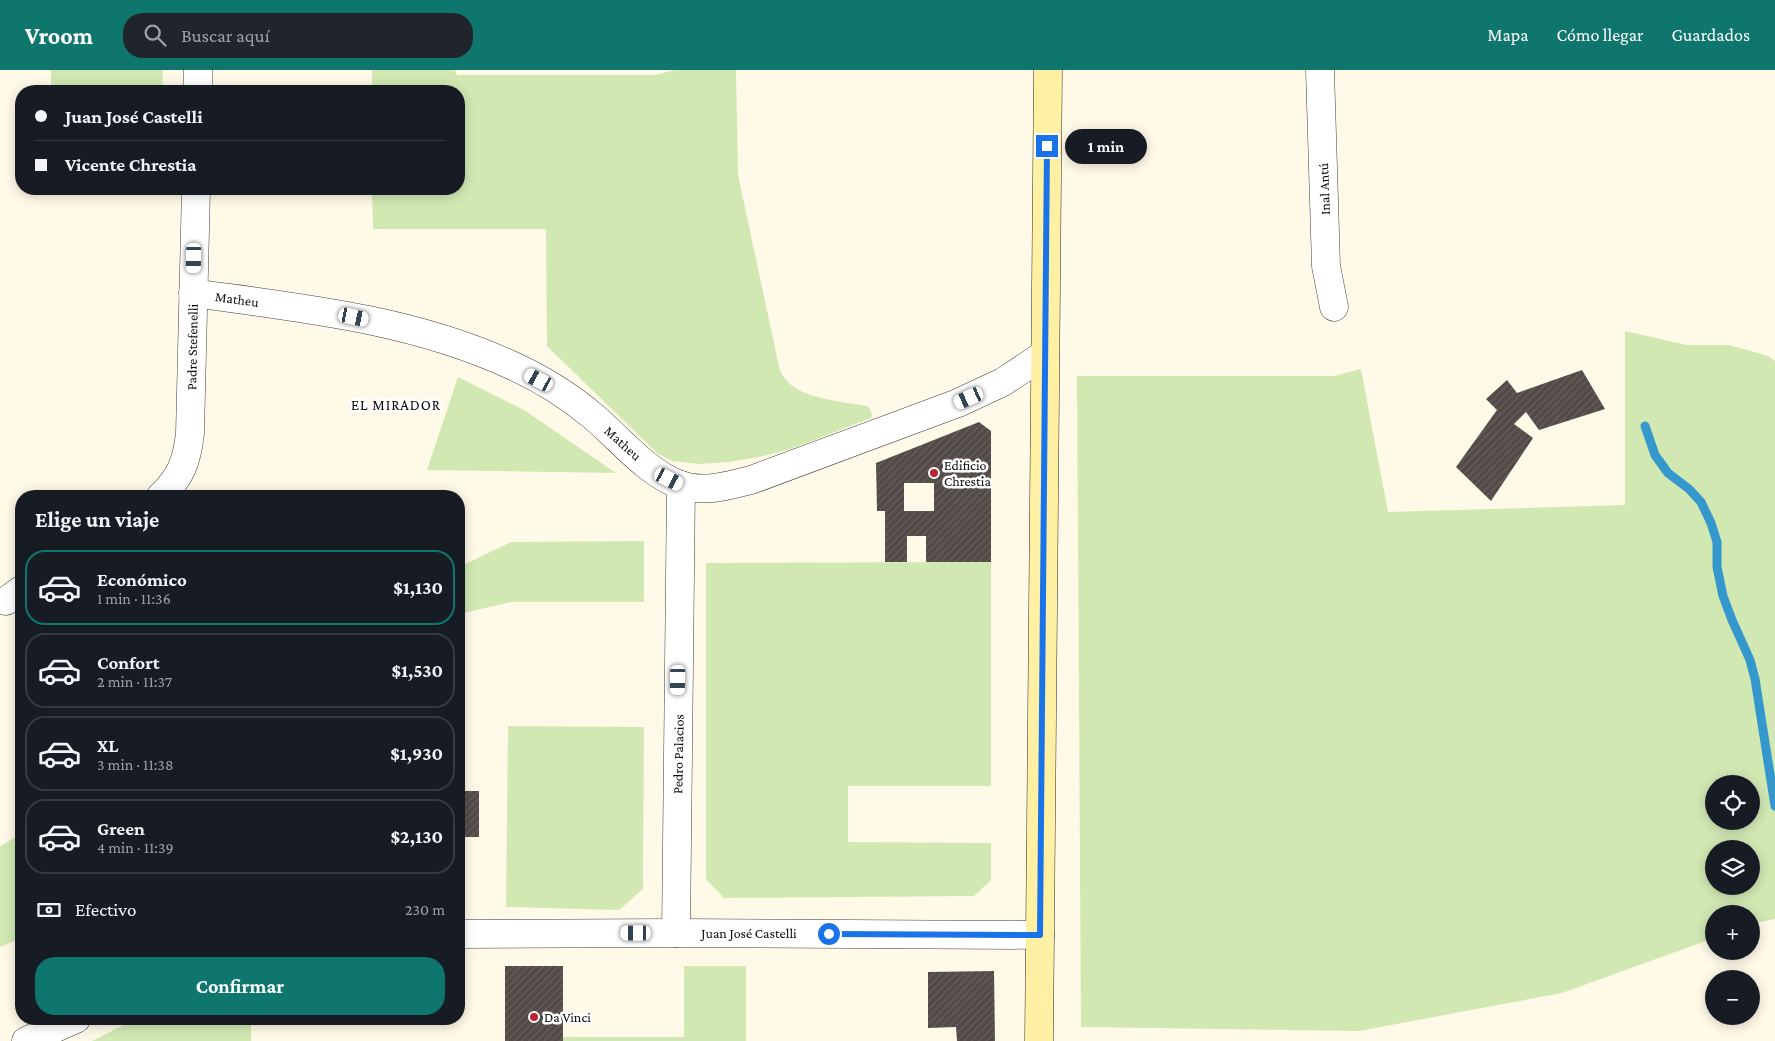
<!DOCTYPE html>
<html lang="es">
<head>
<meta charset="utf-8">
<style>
  :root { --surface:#171b24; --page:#20242c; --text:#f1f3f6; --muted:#9ea1a6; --line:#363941; --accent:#0f766e }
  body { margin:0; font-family:"Crimson Pro",serif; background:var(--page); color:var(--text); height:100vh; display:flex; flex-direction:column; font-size:19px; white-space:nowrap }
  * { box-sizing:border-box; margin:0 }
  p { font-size:16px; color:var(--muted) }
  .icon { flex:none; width:28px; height:28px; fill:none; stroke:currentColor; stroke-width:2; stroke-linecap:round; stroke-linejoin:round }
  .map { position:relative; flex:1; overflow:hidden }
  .side { position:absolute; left:15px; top:420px; width:450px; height:535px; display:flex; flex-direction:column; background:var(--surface); border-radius:20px; box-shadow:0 2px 12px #0003 }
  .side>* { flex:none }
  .top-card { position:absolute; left:15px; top:15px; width:450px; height:110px; border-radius:20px; box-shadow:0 2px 12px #0003; display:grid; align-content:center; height:110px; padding:0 20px; background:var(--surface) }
  .buttons { position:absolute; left:1705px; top:705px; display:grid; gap:10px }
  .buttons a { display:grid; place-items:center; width:55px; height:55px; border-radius:50%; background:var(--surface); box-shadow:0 2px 12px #0003; font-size:25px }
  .end { position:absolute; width:22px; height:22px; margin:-11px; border:6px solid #1a73e8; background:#fff; box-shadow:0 0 0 2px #fff }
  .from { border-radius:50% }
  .bubble { position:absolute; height:35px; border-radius:18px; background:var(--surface); box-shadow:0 2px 12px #0003; font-size:16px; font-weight:700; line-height:35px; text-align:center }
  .car { position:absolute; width:15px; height:30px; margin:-15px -8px; border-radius:6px; box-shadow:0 0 4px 1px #0007; background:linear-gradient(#fff 24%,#345 0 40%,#fff 0 76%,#345 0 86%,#fff 0) }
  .top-card b { display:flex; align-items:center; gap:18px; height:48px; font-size:19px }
  .top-card b+b { border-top:1px solid var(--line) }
  .top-card i { width:12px; height:12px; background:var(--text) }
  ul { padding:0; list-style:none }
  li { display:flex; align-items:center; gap:15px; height:75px; margin:0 10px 8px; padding:0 10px; border:2px solid var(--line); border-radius:20px }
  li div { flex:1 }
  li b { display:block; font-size:19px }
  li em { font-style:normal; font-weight:700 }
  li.current { border-color:var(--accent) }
  li>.icon { width:45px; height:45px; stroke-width:1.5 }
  h2 { padding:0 20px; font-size:22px; line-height:60px }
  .pay { display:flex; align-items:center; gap:12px; height:55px; padding:0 20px; font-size:19px }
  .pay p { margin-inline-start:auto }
  .action { display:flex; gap:10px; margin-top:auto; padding:10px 20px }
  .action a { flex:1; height:58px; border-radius:20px; background:var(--accent); color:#fff; font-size:20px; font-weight:700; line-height:58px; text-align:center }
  header { display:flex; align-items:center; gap:30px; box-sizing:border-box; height:70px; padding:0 25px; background:var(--accent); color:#fff }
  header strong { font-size:24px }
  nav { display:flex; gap:28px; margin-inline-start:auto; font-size:18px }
  .search { width:350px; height:45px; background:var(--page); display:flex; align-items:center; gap:12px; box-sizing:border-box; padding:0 18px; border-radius:20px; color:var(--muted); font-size:19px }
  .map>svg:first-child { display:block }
</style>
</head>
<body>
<header>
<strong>Vroom</strong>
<div class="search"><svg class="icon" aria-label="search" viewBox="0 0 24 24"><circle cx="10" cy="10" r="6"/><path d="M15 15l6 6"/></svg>Buscar aquí</div>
<nav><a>Mapa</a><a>Cómo llegar</a><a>Guardados</a></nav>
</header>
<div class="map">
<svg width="1775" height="971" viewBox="0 0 1775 971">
  <defs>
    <pattern id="building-hatch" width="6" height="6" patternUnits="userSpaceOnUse" patternTransform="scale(1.25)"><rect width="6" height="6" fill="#534b47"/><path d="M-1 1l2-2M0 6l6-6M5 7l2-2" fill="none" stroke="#67605d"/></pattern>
  </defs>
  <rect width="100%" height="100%" fill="#fff9e8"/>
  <g fill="#d1e8b3" fill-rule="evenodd">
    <path d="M51 0H163L162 21H51Z"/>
    <path d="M372 0H455L457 5H655L675 0H736L738 105 780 301C782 304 784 308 787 311 803 329 844 332 867 336 871 340 873 343 871 348L791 379 759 387 729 392 700 394 672 391 657 383 547 276 546 159H373L372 119H459V21H372Z"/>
    <path d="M1625 261 1687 275H1729L1768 286 1775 291V849L1751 854V844H1714V868L1562 923 1359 961 1081 957 1077 306H1334L1361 299 1388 442 1625 435ZM1714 714H1751V751H1714ZM1714 779H1751V816H1714Z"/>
    <path d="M458 307 524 340 616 403 427 400Z"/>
    <path d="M644 471V532H511L459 544V497L511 472Z"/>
    <path d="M991 492V716H848V772L991 773V810L974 826 724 828 706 809V493Z"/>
    <path d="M508 656 644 657 643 819 619 840 506 837Z"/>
    <path d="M21 764V868L0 877V776Z"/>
    <path d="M684 896H746V971H563V967H684Z"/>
    <path d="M136 949H251V971H92Z"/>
  </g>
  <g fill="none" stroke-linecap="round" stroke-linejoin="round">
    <path stroke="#3498cd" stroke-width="9" d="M1645 356 1655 385 1668 403 1689 419 1701 432 1711 453 1717 472V497L1723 526 1732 550 1750 590 1755 609 1775 736"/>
  </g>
  <g fill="url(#building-hatch)" fill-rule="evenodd">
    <path d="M1582 300 1605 339 1539 360 1526 342 1514 354 1533 368 1491 431 1456 397 1497 340 1486 329 1507 310 1517 323Z"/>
    <path d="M979 352 991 361V492H926V466H907V492H885V441H877L876 393ZM904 413H934V441H904Z"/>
    <rect x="459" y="721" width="20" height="46"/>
    <rect x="505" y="896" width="58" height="75"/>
    <path d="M994 901 995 971H957L956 957 928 958V902Z"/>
  </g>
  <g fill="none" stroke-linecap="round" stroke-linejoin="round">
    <defs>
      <g id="street">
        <path d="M1320 0 1326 196 1334 237"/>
        <path d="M198 21V0"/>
        <path d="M193 223C301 238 411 249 511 295 540 308 569 326 594 347 621 370 646 402 680 415 703 423 728 416 751 410L958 333 1003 312 1045 284"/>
        <path d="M161 426C181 407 187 391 190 363L196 119"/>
        <path d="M6 531 21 520"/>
        <path d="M676 863 681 415"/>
        <path d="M459 864 676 863 1040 865"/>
        <path d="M26 971 76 949"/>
      </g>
      <path id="secondary" d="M1039 971 1048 0"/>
    </defs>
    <use href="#street" stroke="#3e3e3e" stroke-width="29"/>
    <use href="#secondary" stroke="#2d2d2d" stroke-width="29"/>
    <use href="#street" stroke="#fff" stroke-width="28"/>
    <use href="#secondary" stroke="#fff0a3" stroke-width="28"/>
  </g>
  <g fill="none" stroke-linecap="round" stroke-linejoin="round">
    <path stroke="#1a73e8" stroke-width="6" d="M829 864 1040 865 1047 76"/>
  </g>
  <g fill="#ba2332" stroke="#fff" stroke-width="2">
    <circle cx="934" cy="403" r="5"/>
    <circle cx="534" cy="947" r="5"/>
  </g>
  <g text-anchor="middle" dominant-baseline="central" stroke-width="5" stroke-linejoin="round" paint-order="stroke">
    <g font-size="14" fill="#0b0b0b" stroke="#fff">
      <text transform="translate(1324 119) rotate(-92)">Inal Antú</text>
      <text transform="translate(237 229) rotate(8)">Matheu</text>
      <text transform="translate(192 277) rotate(-89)">Padre Stefenelli</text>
      <text transform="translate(623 373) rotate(42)">Matheu</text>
      <text transform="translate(678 684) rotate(-89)">Pedro Palacios</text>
      <text x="749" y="863">Juan José Castelli</text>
    </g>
    <g font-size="14" fill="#0b0b0b" stroke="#fff" text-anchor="start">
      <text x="944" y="395">Edificio<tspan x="944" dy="16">Chrestia</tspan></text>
      <text x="544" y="947">Da Vinci</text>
    </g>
    <g font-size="15" letter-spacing="1" fill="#0b0b0b" stroke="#fff">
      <text x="396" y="335">EL MIRADOR</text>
    </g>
  </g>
</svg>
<div class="buttons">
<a><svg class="icon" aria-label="locate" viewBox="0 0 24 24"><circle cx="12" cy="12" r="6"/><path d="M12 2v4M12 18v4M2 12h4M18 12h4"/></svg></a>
<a><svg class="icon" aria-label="layers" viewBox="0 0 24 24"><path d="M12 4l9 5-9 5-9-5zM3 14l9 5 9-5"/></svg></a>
<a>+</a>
<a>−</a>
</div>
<i class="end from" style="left:829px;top:864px"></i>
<i class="end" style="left:1047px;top:76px"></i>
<div class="bubble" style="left:1065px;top:59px;width:82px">1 min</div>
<i class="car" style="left:194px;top:188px;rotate:181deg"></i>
<i class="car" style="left:354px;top:247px;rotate:102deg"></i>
<i class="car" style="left:539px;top:310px;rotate:298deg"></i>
<i class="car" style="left:969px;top:328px;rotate:246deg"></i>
<i class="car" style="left:669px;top:409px;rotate:117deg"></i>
<i class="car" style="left:678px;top:610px;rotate:181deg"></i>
<i class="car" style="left:636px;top:863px;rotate:270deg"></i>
<div class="top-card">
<b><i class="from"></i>Juan José Castelli</b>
<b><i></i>Vicente Chrestia</b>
</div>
<section class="side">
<h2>Elige un viaje</h2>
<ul>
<li class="current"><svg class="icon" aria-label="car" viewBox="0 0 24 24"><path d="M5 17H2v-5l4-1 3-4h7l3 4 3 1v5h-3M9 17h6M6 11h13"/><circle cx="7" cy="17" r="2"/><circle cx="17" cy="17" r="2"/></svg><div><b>Económico</b><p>1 min · 11:36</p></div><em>$1,130</em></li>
<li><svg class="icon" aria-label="car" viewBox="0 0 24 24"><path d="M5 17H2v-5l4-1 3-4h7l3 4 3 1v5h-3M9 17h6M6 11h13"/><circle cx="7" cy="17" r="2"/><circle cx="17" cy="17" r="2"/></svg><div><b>Confort</b><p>2 min · 11:37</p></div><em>$1,530</em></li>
<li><svg class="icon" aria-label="car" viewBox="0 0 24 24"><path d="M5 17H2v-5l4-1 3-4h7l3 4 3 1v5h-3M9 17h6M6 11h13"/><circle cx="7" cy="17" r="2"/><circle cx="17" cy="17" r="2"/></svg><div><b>XL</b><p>3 min · 11:38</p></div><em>$1,930</em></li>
<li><svg class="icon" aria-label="car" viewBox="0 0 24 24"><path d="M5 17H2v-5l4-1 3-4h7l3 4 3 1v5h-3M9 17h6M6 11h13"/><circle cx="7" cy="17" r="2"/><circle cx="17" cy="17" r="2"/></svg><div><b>Green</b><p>4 min · 11:39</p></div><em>$2,130</em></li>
</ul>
<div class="pay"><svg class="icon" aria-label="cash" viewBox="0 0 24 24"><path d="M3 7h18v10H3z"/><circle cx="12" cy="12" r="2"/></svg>Efectivo<p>230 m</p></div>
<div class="action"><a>Confirmar</a></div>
</section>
</div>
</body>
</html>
